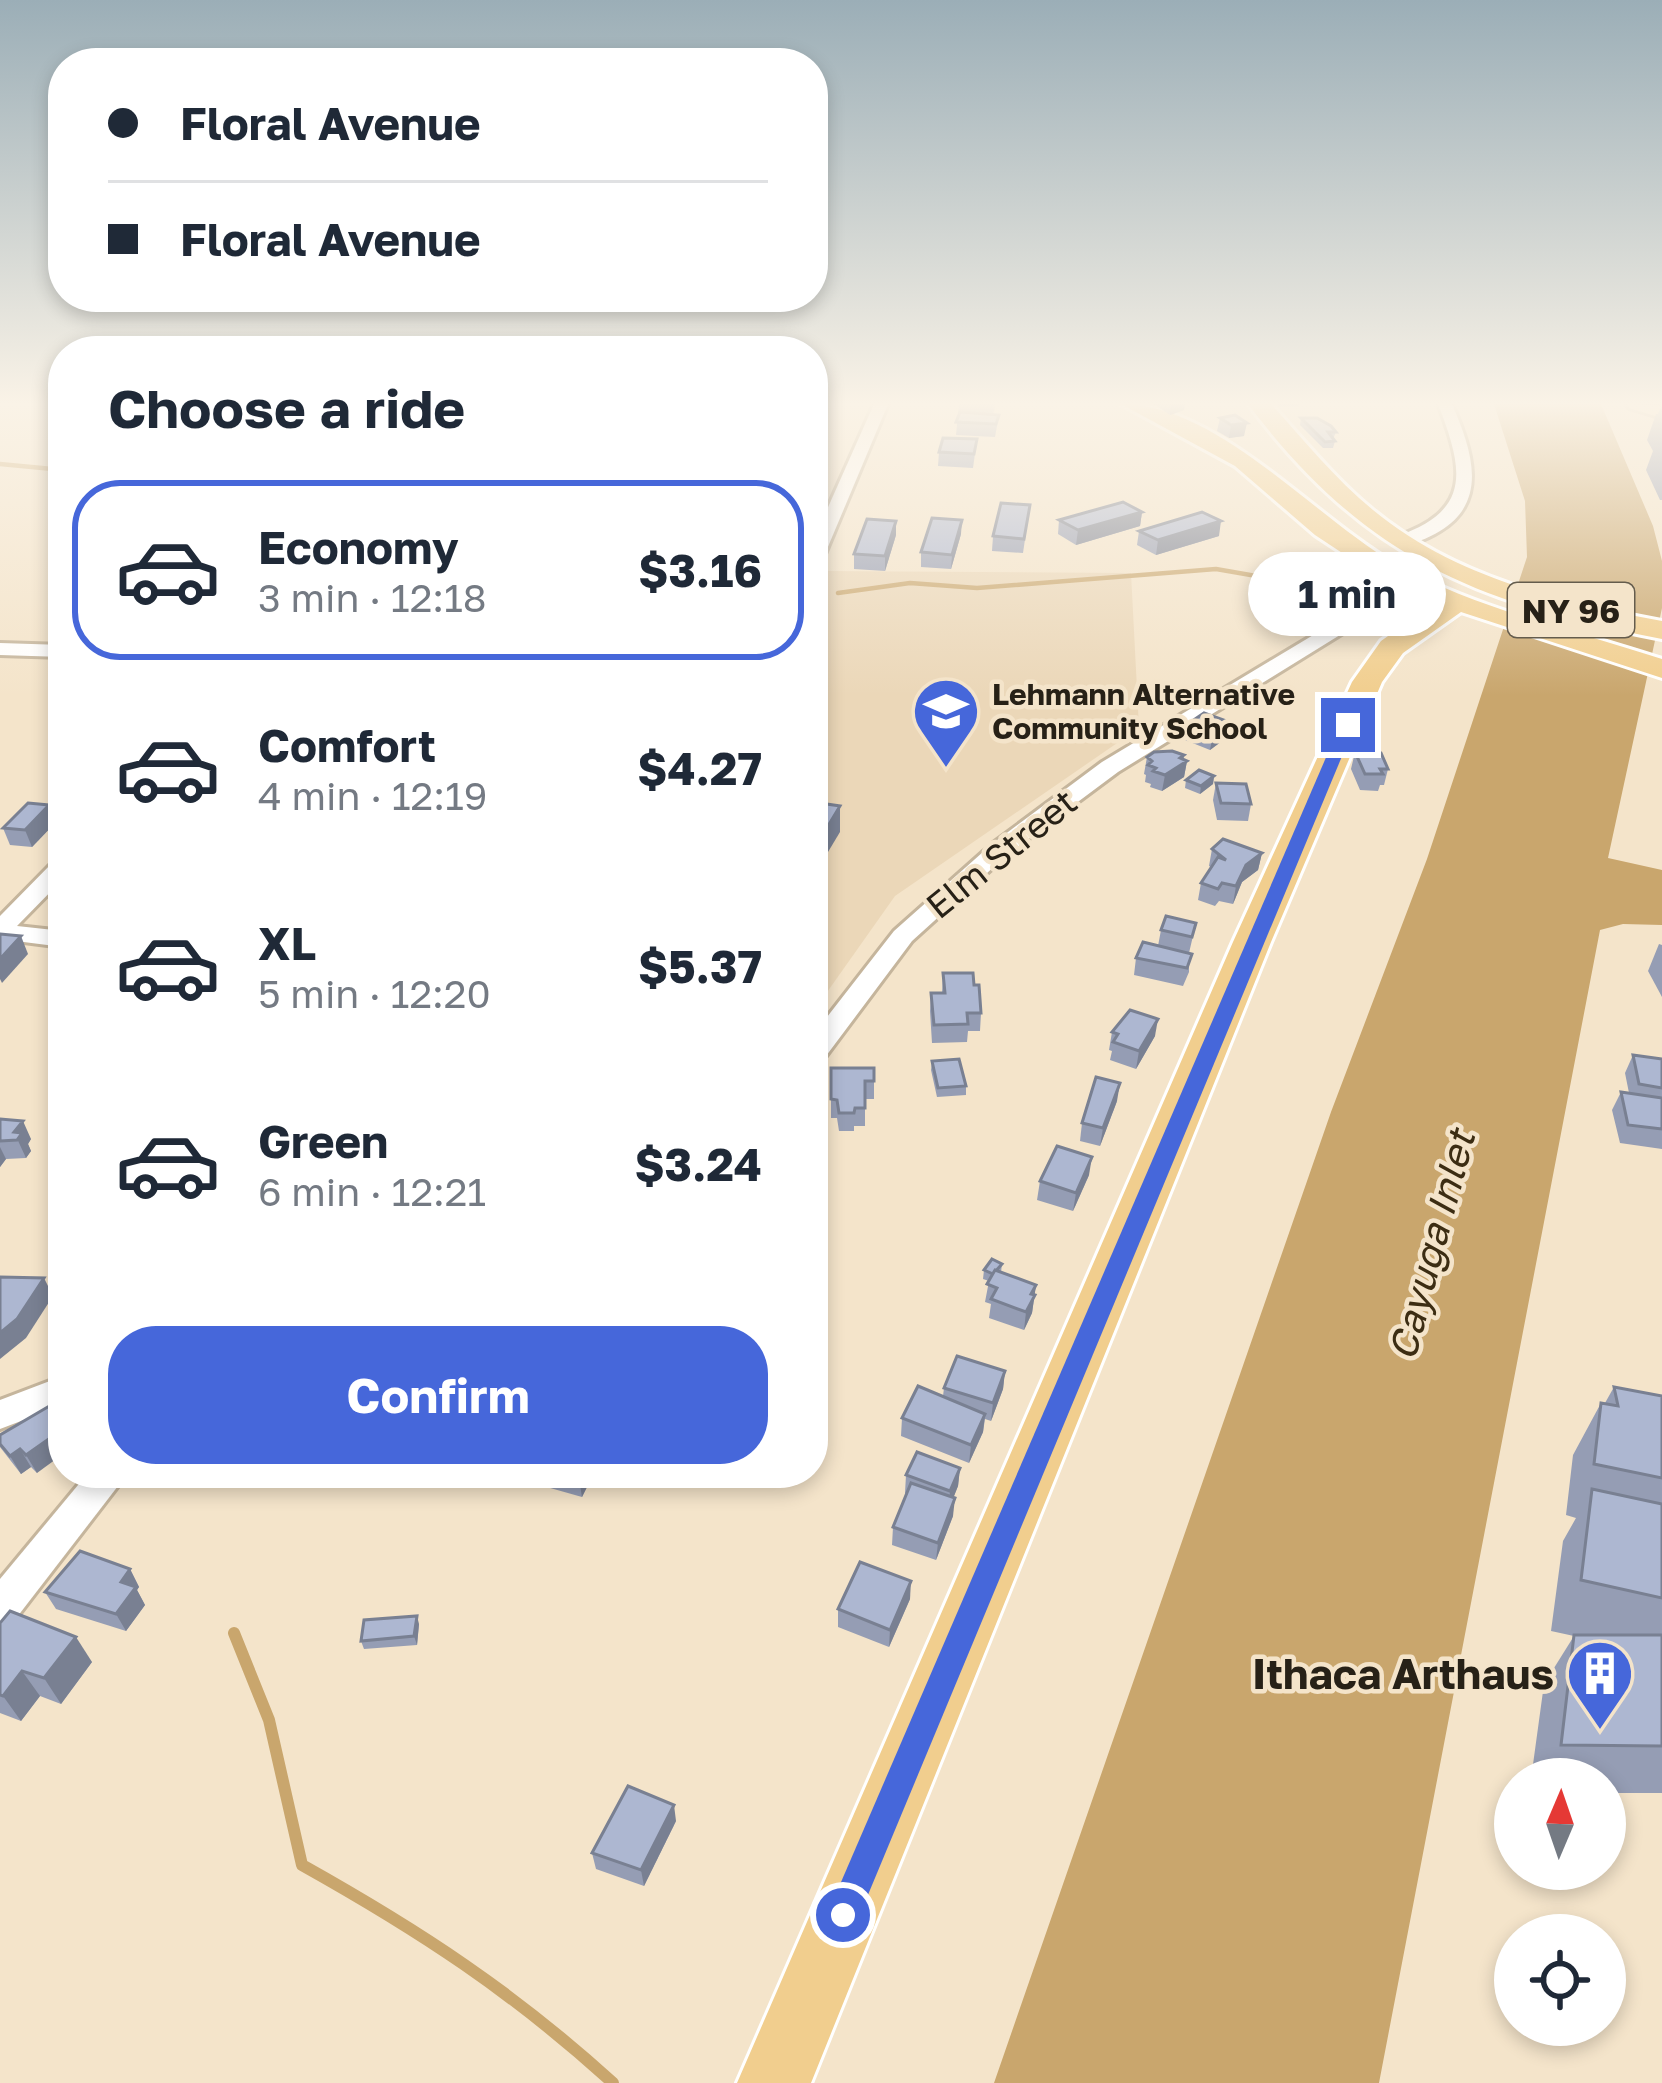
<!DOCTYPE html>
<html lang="en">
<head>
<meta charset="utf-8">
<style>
  :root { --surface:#fff; --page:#f2f2f3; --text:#1f2937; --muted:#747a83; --line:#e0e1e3; --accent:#4667da }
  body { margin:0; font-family:"Golos Text",sans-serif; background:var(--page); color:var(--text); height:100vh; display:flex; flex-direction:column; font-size:45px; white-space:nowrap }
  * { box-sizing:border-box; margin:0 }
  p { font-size:39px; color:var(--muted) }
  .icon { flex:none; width:66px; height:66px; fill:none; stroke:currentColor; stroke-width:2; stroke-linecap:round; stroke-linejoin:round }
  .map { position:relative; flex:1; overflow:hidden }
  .panel { position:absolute; left:48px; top:336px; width:780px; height:1152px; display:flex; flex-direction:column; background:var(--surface); border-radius:48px; box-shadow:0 6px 18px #0003 }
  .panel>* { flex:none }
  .top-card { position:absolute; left:48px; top:48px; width:780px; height:264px; border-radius:48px; box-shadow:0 6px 18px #0003; display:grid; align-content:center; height:264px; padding:0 60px; background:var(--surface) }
  .needle { width:78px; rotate:2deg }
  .fabs { position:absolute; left:1494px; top:1758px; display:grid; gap:24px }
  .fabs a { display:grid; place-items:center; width:132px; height:132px; border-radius:50%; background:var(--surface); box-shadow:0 6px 18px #0003; font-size:60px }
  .end { position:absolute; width:54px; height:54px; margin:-27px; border:15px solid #4667da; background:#fff; box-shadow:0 0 0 6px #fff }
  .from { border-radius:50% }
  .bubble { position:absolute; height:84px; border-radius:42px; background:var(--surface); box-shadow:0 6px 18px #0003; font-size:39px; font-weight:700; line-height:84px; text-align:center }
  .top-card b { display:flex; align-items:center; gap:42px; height:114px; font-size:45px }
  .top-card b+b { border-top:3px solid var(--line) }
  .top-card i { width:30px; height:30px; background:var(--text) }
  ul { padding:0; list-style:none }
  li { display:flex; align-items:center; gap:36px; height:180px; margin:0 24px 18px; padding:0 36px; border:6px solid transparent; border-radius:48px }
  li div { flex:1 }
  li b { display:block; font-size:45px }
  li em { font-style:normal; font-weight:700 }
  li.active { border-color:var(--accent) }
  li>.icon { width:108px; height:108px; stroke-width:1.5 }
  h2 { padding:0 60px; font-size:54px; line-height:144px }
  .action { display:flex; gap:24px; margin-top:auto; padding:24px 60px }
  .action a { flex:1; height:138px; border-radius:48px; background:var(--accent); color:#fff; font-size:48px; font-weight:700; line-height:138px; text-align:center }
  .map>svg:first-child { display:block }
</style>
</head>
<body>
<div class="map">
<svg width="1662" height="2083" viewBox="0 0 1662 2083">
  <rect width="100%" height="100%" fill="#f4e4ca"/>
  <path fill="#ebd7b8" d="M823 571 1131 573 1139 728 895 896 813 1012V587Z"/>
  <path fill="#c9a66d" d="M1494 404H1601L1653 526 1662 561V608L1608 858 1662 870V925L1623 924 1600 930 1379 2083H994L1331 1112 1427 859 1527 557 1525 501Z"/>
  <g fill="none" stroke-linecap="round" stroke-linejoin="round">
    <g stroke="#c9a66d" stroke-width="4.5">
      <path d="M0 464 63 470"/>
      <path d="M838 593 910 583 977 588 1216 569 1302 584 1323 594"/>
    </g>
    <path stroke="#c9a66d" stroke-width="12" d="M234 1633 269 1720 302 1865C420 1931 513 1992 613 2083"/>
    <defs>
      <g id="minor">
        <path d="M874 404H888L822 561 813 566V541Z"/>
        <path d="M1438 404H1452C1471 448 1490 501 1440 531 1427 539 1410 546 1395 545V537C1472 511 1464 471 1438 404Z"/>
        <path d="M1380 611 1422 617 1431 623 1422 629 1380 623 1348 630 1118 772 1008 854 912 941 823 1060 813 1063V1035L894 931 992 844 1102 762 1335 622Z"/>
        <path d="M0 643 63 645V657L0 655Z"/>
        <path d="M63 858V879L17 926 63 931V947L0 939V916L55 860Z"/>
        <path d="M63 1376V1405L0 1429V1400Z"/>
        <path d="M88 1473H128L14 1621 0 1626V1579Z"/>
      </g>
      <path id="secondary" d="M1627 404 1662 406V418L1629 408Z"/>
      <g id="primary">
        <path d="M1121 404C1217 404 1313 516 1394 563 1475 609 1574 630 1662 659V678L1461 612 1403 653 1382 682 1271 942 811 2083H737L1233 942 1352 682 1381 641 1436 602 1377 576 1315 535 1235 466Z"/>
        <path d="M1248 404H1271C1304 440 1335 479 1373 510 1454 577 1561 603 1662 621V639C1477 604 1364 558 1248 404Z"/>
      </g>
    </defs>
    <use href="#minor" stroke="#c5b59c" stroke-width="6"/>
    <use href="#secondary" stroke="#c5b59c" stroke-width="6"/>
    <use href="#primary" stroke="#fff" stroke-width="6"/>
    <use href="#minor" fill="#fff" fill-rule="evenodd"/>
    <use href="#secondary" fill="#f8e6c7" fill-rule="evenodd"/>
    <use href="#primary" fill="#f1ce8e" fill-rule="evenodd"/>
  </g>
  <g fill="#959db4">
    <path d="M959 404H996L993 414 999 415 995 437 956 435Z"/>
    <path d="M1154 404H1185L1184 410 1170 415Z"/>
    <path d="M1278 404H1299L1298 406 1280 407Z"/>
    <path d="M1661 407H1662V500H1660L1646 470 1653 451 1647 440 1656 414H1658Z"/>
    <path d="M1235 415 1244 436 1229 438 1217 431 1220 418Z"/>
    <path d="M1301 418 1336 432 1333 439 1335 441 1333 448H1323L1300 425Z"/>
    <path d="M977 439 973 468 938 466 939 452Z"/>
    <path d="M1030 505 1023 553 992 551 993 536Z"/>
    <path d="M1142 512 1140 526 1076 545 1058 534 1059 520Z"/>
    <path d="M1139 531 1219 536 1156 555 1137 545Z"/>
    <path d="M961 534 951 569 921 567V552Z"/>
    <path d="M896 535 885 571 854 569V554Z"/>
    <path d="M1229 722 1226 738 1210 750 1185 740 1188 724Z"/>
    <path d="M1355 752 1388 769 1384 785H1380L1378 791 1360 790 1351 769Z"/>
    <path d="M1184 755 1183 759 1187 761 1184 777 1162 791 1150 787 1151 784 1145 782 1146 775 1144 774 1147 757Z"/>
    <path d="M1214 776 1213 784 1200 794 1185 788 1186 780Z"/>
    <path d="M1216 783 1251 804 1248 821 1217 820 1213 800Z"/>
    <path d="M56 822 32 847 10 845 3 828Z"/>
    <path d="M1212 849 1262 853 1258 870 1242 882 1233 904 1219 901 1215 906 1198 900 1201 883 1211 867 1209 866Z"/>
    <path d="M1196 923 1189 953V972L1183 986 1134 975 1136 958 1158 946 1161 930Z"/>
    <path d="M1659 944 1662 945V997L1648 971Z"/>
    <path d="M943 973 974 985 981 1013 980 1031H968L967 1042 932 1043 930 1011 931 993H942Z"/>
    <path d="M1112 1032 1155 1036 1136 1069 1110 1060 1112 1051 1109 1050Z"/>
    <path d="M1633 1055 1662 1059V1149L1620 1143 1612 1110 1621 1092 1629 1093 1625 1073Z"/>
    <path d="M932 1061 966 1086V1095L937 1097 931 1070Z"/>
    <path d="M831 1068H874V1099H865V1126H854V1131H839L837 1118H831Z"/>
    <path d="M1117 1101 1100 1146 1080 1141 1082 1123Z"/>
    <path d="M0 1119 31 1139 28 1144 31 1151 26 1158 6 1159 0 1167Z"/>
    <path d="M1089 1175 1073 1211 1037 1200 1040 1181Z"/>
    <path d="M1002 1264 1001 1272 1036 1285 1032 1313 1024 1330 989 1318 991 1304 985 1302 989 1281 983 1279 984 1270Z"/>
    <path d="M1005 1371 1003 1389 991 1421 985 1419 983 1432 969 1463 901 1436 902 1418 943 1396 944 1388Z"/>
    <path d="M1614 1387 1662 1396V1793H1605V1779H1531L1544 1684 1574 1636 1551 1631 1563 1541 1576 1518 1566 1515 1573 1455 1601 1403H1605Z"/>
    <path d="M63 1398 37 1473 31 1467 21 1474 0 1447V1435Z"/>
    <path d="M960 1468 958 1486 953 1498V1516L936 1560 892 1545 893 1527 907 1493H905L906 1475Z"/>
    <path d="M527 1473H594L582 1497 529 1482Z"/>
    <path d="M130 1569 139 1587 137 1590 145 1605 126 1631 56 1609 45 1592Z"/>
    <path d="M910 1599 889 1647 838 1627V1609Z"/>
    <path d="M0 1623 92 1662 61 1704 40 1696 21 1721 0 1713Z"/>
    <path d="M419 1624 417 1645 364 1649 361 1641Z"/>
    <path d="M676 1821 644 1886 596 1869 592 1853Z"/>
  </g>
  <g fill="#798092">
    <path d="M1171 404H1185L1184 410 1170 415Z"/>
    <path d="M1247 423 1244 436 1229 438 1231 425Z"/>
    <path d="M1142 512 1140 526 1076 545 1078 530Z"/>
    <path d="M962 520 961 534 951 569 952 555Z"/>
    <path d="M896 521V535L885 571V556Z"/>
    <path d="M1221 521 1219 536 1156 555 1158 540Z"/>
    <path d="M1229 722 1226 738 1210 750 1213 734Z"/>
    <path d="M1184 755 1183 763 1187 761 1184 777 1162 791 1165 775Z"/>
    <path d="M1214 776 1213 784 1200 794 1201 786Z"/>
    <path d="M49 805 56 822 32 847 25 830Z"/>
    <path d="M840 806V832L813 877V851Z"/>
    <path d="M1262 853 1258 870 1242 882 1233 904 1236 886 1246 865Z"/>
    <path d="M21 936 28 954 2 983 0 979V959Z"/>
    <path d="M1158 1019 1155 1036 1136 1069 1139 1051Z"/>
    <path d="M1120 1083 1117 1101 1100 1146 1103 1128Z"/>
    <path d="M23 1121 31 1139 28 1144 31 1151 26 1158 14 1132Z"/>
    <path d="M0 1147 6 1159 0 1167Z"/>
    <path d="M1092 1157 1089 1175 1073 1211 1076 1193Z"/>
    <path d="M44 1278 53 1296 26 1338 0 1359V1333Z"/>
    <path d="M1036 1285 1032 1313 1024 1330 1026 1312Z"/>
    <path d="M1005 1371 1003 1389 991 1421 993 1403Z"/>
    <path d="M985 1414 983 1432 969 1463 971 1445Z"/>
    <path d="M63 1429V1454L37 1473 26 1455Z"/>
    <path d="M20 1449 31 1467 21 1474 10 1456Z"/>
    <path d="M960 1468 958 1486 949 1509 950 1491Z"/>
    <path d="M582 1473H594L582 1497 579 1479Z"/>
    <path d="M955 1498 953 1516 936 1560 938 1543Z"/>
    <path d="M130 1569 139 1587 137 1590 145 1605 126 1631 116 1614 121 1582Z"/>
    <path d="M911 1581 910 1599 889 1647 890 1630Z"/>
    <path d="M417 1616 419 1624 417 1645 414 1636Z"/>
    <path d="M76 1637 92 1662 61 1704 44 1678Z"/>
    <path d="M22 1671 40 1696 21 1721 3 1696Z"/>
    <path d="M674 1805 676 1821 644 1886 641 1870Z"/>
  </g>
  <g fill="#adb7d1" stroke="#798092" stroke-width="3">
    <path d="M960 412 999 415 996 424 956 422Z"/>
    <path d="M1235 415 1247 423 1231 425 1220 418Z"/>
    <path d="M1301 418H1317L1331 426 1336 432H1328L1335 441 1325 442Z"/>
    <path d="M943 438 977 439 974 454 939 452Z"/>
    <path d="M1123 502 1142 512 1078 530 1059 520Z"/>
    <path d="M1001 503 1030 505 1024 539 993 536Z"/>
    <path d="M1202 512 1221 521 1158 540 1139 531Z"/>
    <path d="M932 518 962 520 952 555 921 552Z"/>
    <path d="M867 519 896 521 885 556 854 554Z"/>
    <path d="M1204 713 1229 722 1213 734 1188 724Z"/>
    <path d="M1172 751 1184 755 1180 758 1187 761 1165 775 1153 771 1156 768 1148 765 1152 761 1147 757 1154 752Z"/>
    <path d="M1355 752 1381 753 1388 769H1380L1383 774H1365Z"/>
    <path d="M1199 770 1214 776 1201 786 1186 780Z"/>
    <path d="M1216 783 1246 784 1251 804 1221 803Z"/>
    <path d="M813 802 840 806 813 851Z"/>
    <path d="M28 803 49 805 25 830 3 828Z"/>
    <path d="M1223 839 1262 853 1246 865 1236 886 1222 883 1218 889 1201 883 1218 857 1226 860 1212 849Z"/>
    <path d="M1166 916 1196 923 1192 937 1161 930Z"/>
    <path d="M0 934 21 936 0 959Z"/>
    <path d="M1143 942 1192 954 1187 968 1136 958Z"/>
    <path d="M943 973H973L974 985H979L981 1013H967L968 1024 934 1025 931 993H945Z"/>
    <path d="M1130 1010 1158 1019 1139 1051 1113 1042 1118 1034 1112 1032Z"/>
    <path d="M1633 1055 1662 1059V1088L1639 1084Z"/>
    <path d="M959 1059 966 1086 938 1088 932 1061Z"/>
    <path d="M831 1068H874V1081H865V1108H855L854 1113H839L837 1100 831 1099Z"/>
    <path d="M1096 1077 1120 1083 1103 1128 1082 1123Z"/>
    <path d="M1621 1092 1662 1098V1129L1628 1125Z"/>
    <path d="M0 1119 23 1121 14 1132 22 1133 17 1140 0 1141Z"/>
    <path d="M1057 1146 1092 1157 1076 1193 1040 1181Z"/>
    <path d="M992 1259 1002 1264 993 1274 984 1270Z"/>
    <path d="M995 1270 1036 1285 1031 1294 1035 1295 1026 1312 991 1299 997 1288 987 1284Z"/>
    <path d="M0 1277 44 1278 17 1319 0 1333Z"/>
    <path d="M957 1356 1005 1371 993 1403 944 1388Z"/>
    <path d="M918 1386 985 1414 971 1445 902 1418Z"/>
    <path d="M1614 1387 1662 1396V1478L1594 1464 1601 1403 1618 1406Z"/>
    <path d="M63 1398V1429L26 1455 20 1449 10 1456 0 1444V1435Z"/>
    <path d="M917 1452 960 1468 950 1491 906 1475Z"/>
    <path d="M556 1473H582L579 1479Z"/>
    <path d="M911 1483 955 1498 938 1543 893 1527Z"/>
    <path d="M1592 1489 1662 1504V1598L1581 1580Z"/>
    <path d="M80 1551 130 1569 121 1582 136 1587 116 1614 45 1592Z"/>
    <path d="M860 1562 911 1581 890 1630 838 1609Z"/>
    <path d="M10 1611 76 1637 44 1678 22 1671 3 1696 0 1695V1623Z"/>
    <path d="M417 1616 414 1636 361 1641 364 1620Z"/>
    <path d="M1574 1635H1662V1746L1561 1745Z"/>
    <path d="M628 1786 674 1805 641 1870 592 1853Z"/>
  </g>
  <linearGradient id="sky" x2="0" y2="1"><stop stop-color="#9baeb7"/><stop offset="0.58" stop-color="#faf3e7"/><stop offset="1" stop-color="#faf3e7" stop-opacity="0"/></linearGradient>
  <rect width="1662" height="696" fill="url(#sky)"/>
  <path fill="#4667da" d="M1348 720 1355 725 855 1926 843 1931 832 1926 827 1915 832 1903 1340 725Z"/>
  <defs>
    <symbol id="school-pin" viewBox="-11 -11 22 30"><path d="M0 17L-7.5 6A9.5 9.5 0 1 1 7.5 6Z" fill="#4667da" stroke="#f4e4ca"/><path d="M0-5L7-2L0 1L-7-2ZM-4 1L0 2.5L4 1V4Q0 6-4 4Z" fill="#fff"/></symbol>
    <symbol id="building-pin" viewBox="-11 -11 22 30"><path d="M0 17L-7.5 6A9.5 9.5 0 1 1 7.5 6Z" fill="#4667da" stroke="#f4e4ca"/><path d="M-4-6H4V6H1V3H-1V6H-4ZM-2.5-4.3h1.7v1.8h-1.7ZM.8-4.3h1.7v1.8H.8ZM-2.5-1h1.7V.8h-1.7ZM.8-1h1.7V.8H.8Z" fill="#fff"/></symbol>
  </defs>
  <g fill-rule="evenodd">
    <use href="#school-pin" x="908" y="673" width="76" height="104"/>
    <use href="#building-pin" x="1562" y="1635" width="76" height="104"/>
  </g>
  <g text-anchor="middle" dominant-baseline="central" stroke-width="9" stroke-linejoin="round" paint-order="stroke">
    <g font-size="30" font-weight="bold" fill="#272117" stroke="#f4e4ca" text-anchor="start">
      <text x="992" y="694">Lehmann Alternative<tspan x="992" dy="34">Community School</tspan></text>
    </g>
    <rect fill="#f4e4ca" stroke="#645c4d" stroke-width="3" x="1508" y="583" width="126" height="54" rx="9"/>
    <g font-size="33" font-weight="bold" fill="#272117">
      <text x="1571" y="610">NY 96</text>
    </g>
    <g font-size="36" fill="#272117" stroke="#f4e4ca">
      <text transform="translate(1001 853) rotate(-39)">Elm Street</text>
    </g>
    <g font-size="39" font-style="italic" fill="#3c2d13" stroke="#f4e4ca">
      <text transform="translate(1431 1245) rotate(-75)">Cayuga Inlet</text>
    </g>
    <g font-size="42" font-weight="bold" fill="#272117" stroke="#f4e4ca" text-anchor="end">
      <text x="1554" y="1673">Ithaca Arthaus</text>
    </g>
  </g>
</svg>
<div class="fabs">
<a><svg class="needle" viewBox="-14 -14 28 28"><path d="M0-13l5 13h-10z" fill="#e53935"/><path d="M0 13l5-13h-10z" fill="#747a83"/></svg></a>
<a><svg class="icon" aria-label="locate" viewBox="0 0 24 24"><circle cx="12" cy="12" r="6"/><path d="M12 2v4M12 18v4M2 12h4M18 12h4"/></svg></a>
</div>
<i class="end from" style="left:843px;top:1915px"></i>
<i class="end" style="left:1348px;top:725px"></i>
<div class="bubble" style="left:1248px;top:552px;width:198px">1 min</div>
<div class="top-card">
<b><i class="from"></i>Floral Avenue</b>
<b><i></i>Floral Avenue</b>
</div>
<section class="panel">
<h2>Choose a ride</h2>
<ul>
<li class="active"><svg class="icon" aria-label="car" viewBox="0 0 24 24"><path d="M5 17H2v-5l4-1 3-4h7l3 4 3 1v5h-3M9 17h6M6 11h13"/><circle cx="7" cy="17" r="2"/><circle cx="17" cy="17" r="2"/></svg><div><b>Economy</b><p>3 min · 12:18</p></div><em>$3.16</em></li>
<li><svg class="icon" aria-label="car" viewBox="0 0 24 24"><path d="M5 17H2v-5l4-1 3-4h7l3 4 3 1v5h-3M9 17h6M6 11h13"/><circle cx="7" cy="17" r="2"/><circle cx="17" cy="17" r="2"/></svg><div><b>Comfort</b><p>4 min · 12:19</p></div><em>$4.27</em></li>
<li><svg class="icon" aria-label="car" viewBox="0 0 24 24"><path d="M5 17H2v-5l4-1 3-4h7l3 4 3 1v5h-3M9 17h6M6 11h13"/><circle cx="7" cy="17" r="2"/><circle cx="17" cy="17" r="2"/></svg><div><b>XL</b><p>5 min · 12:20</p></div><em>$5.37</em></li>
<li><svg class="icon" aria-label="car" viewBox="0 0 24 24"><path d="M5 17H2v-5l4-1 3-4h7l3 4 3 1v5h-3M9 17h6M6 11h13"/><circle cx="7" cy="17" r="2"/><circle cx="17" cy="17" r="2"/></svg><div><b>Green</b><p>6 min · 12:21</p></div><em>$3.24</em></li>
</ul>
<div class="action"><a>Confirm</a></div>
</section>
</div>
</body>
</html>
